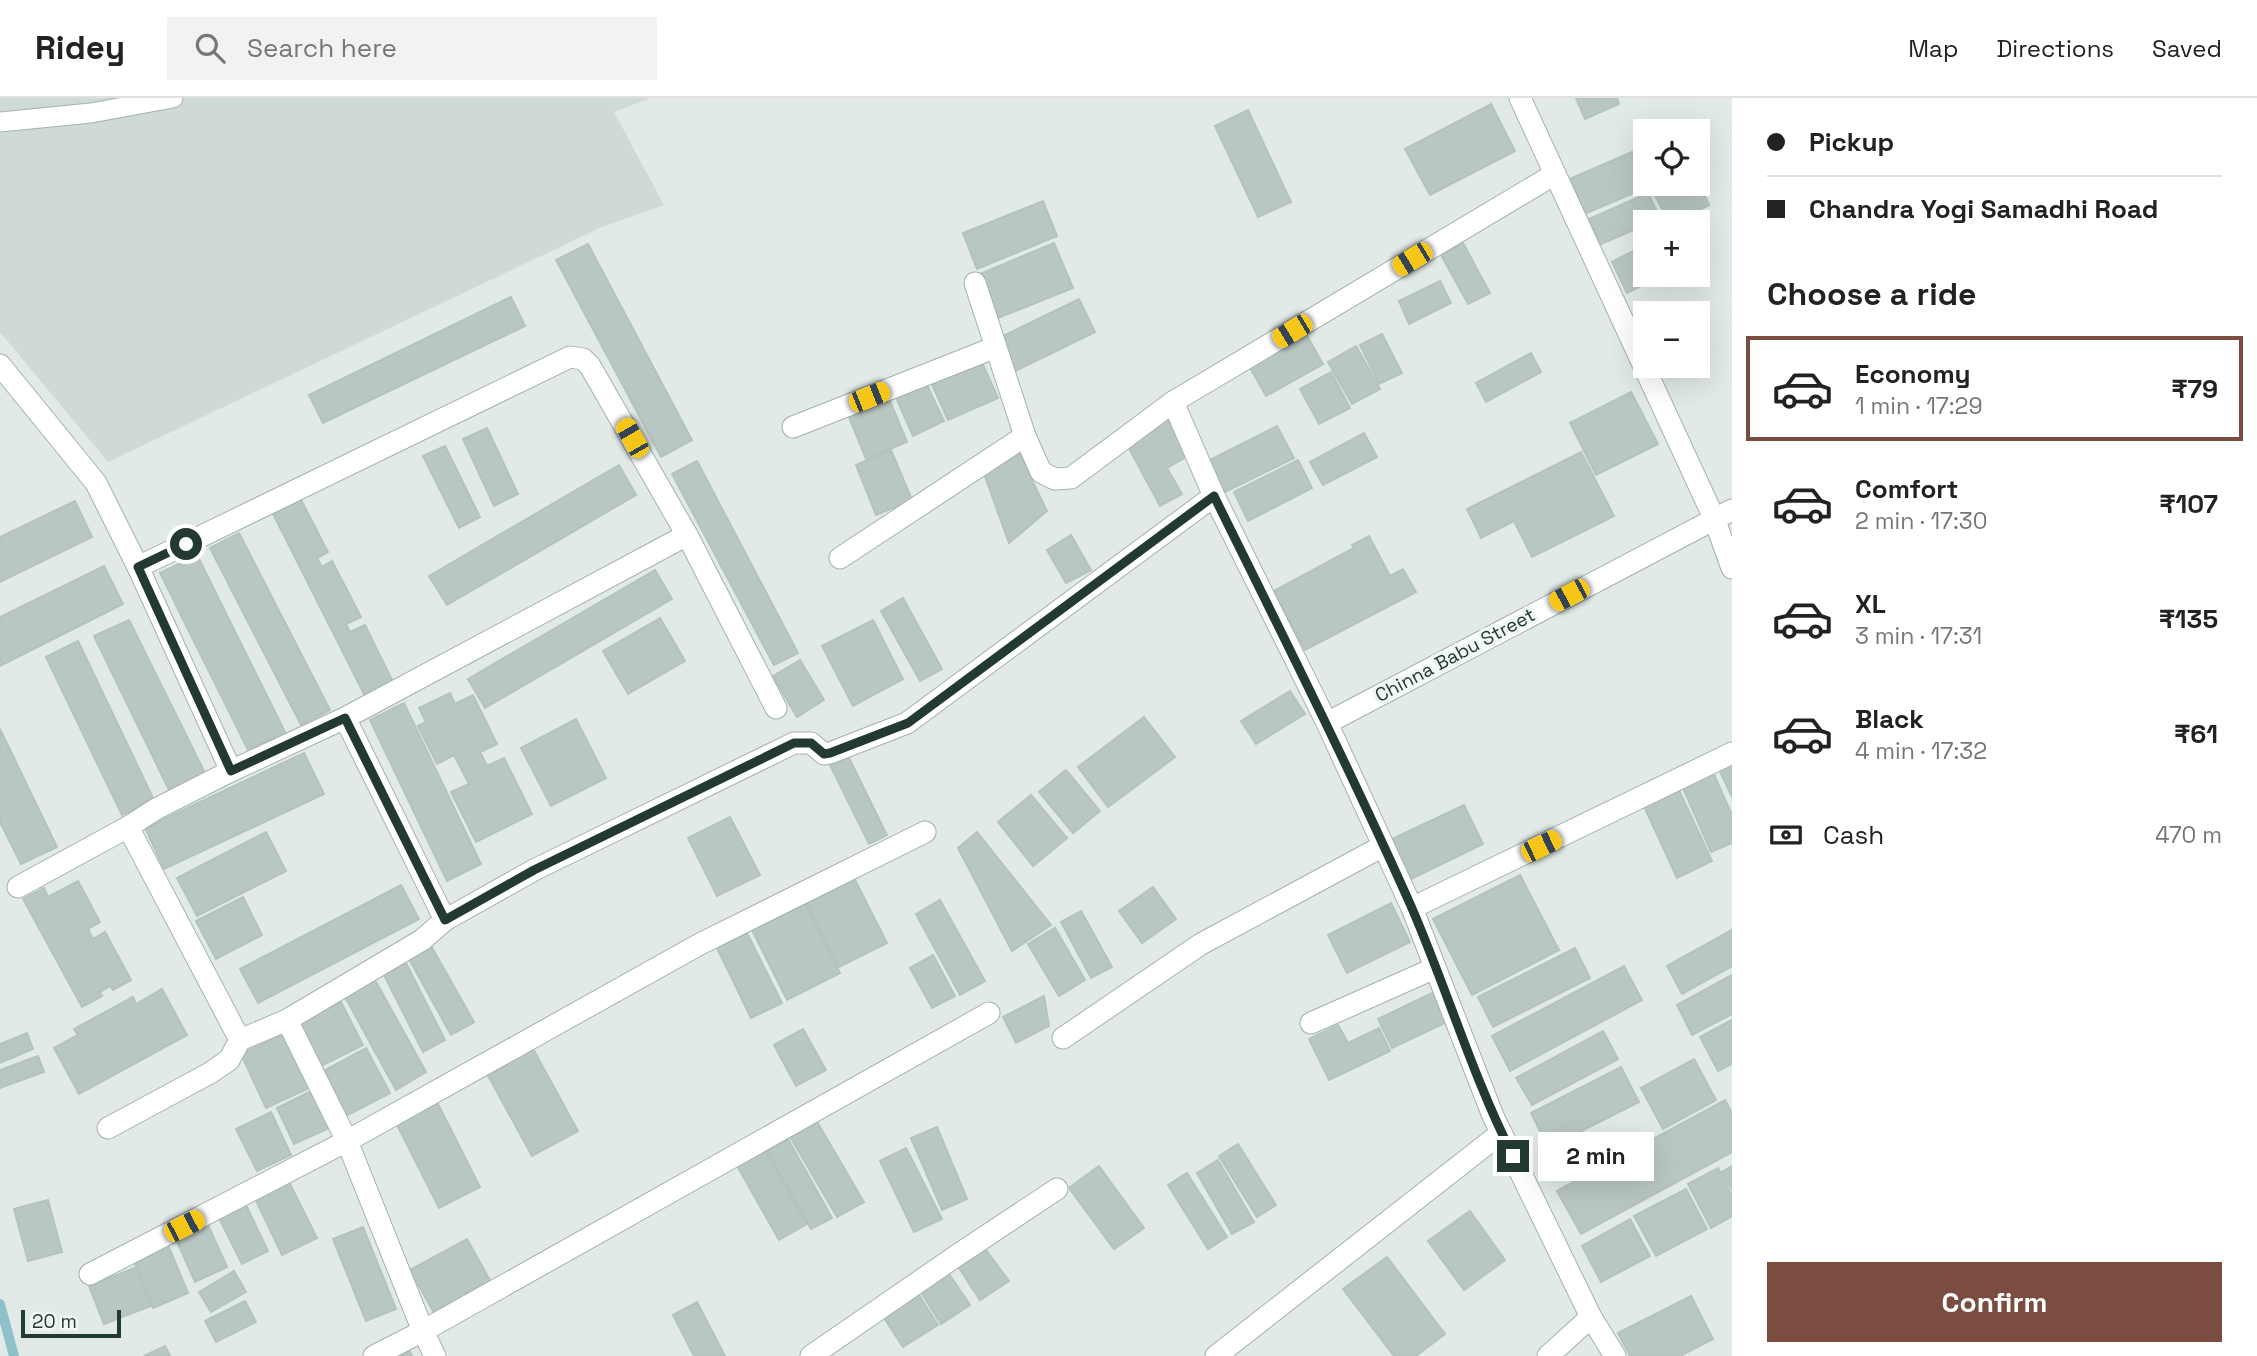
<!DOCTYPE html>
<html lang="en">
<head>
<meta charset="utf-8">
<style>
  :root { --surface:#fff; --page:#f2f2f2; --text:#222; --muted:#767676; --line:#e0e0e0; --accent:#7a4d40 }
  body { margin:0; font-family:"Space Grotesk",sans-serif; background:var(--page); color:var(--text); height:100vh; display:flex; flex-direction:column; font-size:26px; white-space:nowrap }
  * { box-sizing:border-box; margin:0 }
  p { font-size:23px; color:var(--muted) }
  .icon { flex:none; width:38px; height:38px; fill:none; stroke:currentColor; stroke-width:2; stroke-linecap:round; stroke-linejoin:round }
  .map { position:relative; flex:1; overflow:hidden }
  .drawer { display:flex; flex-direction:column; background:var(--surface); width:525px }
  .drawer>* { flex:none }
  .guide { display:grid; align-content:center; height:154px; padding:0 35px; background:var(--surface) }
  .buttons { position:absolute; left:1633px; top:21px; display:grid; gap:14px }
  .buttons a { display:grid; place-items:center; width:77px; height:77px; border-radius:0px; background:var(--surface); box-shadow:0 7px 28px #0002; font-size:35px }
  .scale { position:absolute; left:21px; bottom:18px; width:100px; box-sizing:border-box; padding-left:7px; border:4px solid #233933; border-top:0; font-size:19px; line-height:24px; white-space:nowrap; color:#233933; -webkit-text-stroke:5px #f1f7f4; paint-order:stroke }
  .end { position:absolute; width:32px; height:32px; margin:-16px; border:9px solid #233933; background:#fff; box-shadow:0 0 0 4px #fff }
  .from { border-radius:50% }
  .bubble { position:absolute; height:49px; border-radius:0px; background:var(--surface); box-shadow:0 7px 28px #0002; font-size:23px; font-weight:800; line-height:49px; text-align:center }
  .car { position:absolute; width:21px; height:42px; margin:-21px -10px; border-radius:9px; box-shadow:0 0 5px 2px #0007; background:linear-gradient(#f5c518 24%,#345 0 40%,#f5c518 0 76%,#345 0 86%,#f5c518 0) }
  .guide b { display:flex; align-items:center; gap:24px; height:66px; font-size:26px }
  .guide b+b { border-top:2px solid var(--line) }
  .guide i { width:18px; height:18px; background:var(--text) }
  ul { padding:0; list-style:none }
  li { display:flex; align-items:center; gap:21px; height:105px; margin:0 14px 10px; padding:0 21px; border:4px solid transparent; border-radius:0px }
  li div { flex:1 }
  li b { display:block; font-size:26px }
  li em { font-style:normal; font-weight:800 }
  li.active { border-color:var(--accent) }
  li>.icon { width:63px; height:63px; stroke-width:1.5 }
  h2 { padding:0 35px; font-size:32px; line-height:84px }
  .pay { display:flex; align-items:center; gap:18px; height:77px; padding:0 35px; font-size:26px }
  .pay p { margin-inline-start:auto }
  .button { display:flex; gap:14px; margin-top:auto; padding:14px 35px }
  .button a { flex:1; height:80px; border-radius:0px; background:var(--accent); color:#fff; font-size:28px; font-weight:800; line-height:80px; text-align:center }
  header { display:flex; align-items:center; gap:42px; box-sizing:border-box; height:98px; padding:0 35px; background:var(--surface); border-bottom:2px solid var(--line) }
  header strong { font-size:33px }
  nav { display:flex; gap:38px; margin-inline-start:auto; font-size:24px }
  .search { width:490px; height:63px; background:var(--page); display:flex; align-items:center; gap:18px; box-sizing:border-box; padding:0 24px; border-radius:0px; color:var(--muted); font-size:26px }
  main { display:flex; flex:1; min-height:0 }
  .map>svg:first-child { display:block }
</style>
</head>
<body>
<header>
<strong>Ridey</strong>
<div class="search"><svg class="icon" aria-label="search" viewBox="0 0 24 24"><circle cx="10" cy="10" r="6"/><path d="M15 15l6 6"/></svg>Search here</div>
<nav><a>Map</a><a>Directions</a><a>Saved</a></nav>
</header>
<main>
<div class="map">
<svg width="1732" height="1258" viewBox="0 0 1732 1258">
  <rect width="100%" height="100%" fill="#e1eae6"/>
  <path fill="#cfdad5" d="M0 0H650L614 14 664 107 602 129 108 364 0 234Z"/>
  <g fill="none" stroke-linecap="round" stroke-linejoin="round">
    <path stroke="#8dc2ca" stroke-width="10" d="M0 1206 14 1258"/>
  </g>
  <g fill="#b9c7c2" stroke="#b4c3bc" stroke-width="2">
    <path d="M1576 0H1617L1619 6 1585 21Z"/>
    <path d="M1491 6 1515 53 1430 97 1405 51Z"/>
    <path d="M1248 12 1291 104 1258 119 1215 28Z"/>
    <path d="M1632 54 1648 89 1582 117 1567 82Z"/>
    <path d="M1698 84 1709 107 1675 124H1669L1651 90 1659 86Z"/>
    <path d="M1648 95 1660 120 1645 124V127L1601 146 1589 121Z"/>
    <path d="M1043 103 1057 138 977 171 963 135Z"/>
    <path d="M1054 145 1073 190 998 220 980 176Z"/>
    <path d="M1463 145 1490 195 1468 206 1441 157Z"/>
    <path d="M588 146 692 342 661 359 556 162Z"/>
    <path d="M1645 147V177H1663L1627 195 1612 164Z"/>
    <path d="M1440 183 1451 205 1409 226 1399 203Z"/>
    <path d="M511 199 525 228 323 325 309 297Z"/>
    <path d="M1079 201 1095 234 1015 273 999 240Z"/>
    <path d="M1306 236 1323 266 1266 298 1249 268Z"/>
    <path d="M1382 236 1402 275 1379 286 1360 247Z"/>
    <path d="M1356 248 1380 291 1352 306 1328 264Z"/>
    <path d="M1531 255 1541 274 1486 304 1476 285Z"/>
    <path d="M980 260 998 300 948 322 930 282Z"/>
    <path d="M1331 274 1350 310 1319 326 1300 291Z"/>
    <path d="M924 281 944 323 913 338 894 295Z"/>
    <path d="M1631 294 1658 346 1596 377 1570 325Z"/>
    <path d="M888 298 907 344 866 361 847 314Z"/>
    <path d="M1166 320 1188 358 1167 370 1182 396 1160 408 1125 343Z"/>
    <path d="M1277 328 1294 360 1221 396 1206 364Z"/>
    <path d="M487 330 518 396 494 408 463 341Z"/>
    <path d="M1364 335 1377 359 1323 387 1310 364Z"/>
    <path d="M445 348 480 419 459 430 423 358Z"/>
    <path d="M1017 351 1047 413 1009 445 983 373Z"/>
    <path d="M891 352 912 402 876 417 856 367Z"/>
    <path d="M1581 354 1614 418 1532 459 1514 423 1481 440 1467 411Z"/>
    <path d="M1298 362 1312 390 1248 423 1234 394Z"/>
    <path d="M697 363 798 555 774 567 672 376Z"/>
    <path d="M619 367 636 397 447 507 429 478Z"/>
    <path d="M299 398 328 454 317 460 322 469 332 463 361 519 346 526 350 534 365 527 395 588 367 602 271 412Z"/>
    <path d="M75 403 92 439 0 484V439Z"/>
    <path d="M239 435 330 612 301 627 210 450Z"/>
    <path d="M1071 437 1091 472 1066 485 1047 452Z"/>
    <path d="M1369 438 1390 478 1403 471 1416 494 1305 552 1274 493 1354 450 1352 447Z"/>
    <path d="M197 457 285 634 248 652 160 475Z"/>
    <path d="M104 468 123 506 0 568V519Z"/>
    <path d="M655 472 672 501 485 610 468 581Z"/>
    <path d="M903 500 942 571 920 583 881 513Z"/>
    <path d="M660 520 685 563 628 596 603 553Z"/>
    <path d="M129 522 206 677 170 694 94 538Z"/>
    <path d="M873 522 903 581 853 608 822 548Z"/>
    <path d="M78 543 154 702 122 717 46 559Z"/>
    <path d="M800 562 824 602 797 619 773 578Z"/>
    <path d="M1290 593 1305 616 1256 646 1241 623Z"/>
    <path d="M450 595 455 606 473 597 497 646 480 654 487 668 504 660 532 716 476 744 451 694 469 686 454 657 437 666 418 628 426 624 419 610Z"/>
    <path d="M404 605 481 766 447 783 370 622Z"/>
    <path d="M1144 619 1175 659 1108 709 1078 669Z"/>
    <path d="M576 621 606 680 551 708 521 650Z"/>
    <path d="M0 631 57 749 21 766 0 724Z"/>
    <path d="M304 655 324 696 164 771 145 730Z"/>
    <path d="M847 656 887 737 869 746 829 665Z"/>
    <path d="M1732 662V699L1718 669Z"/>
    <path d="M1711 670 1732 717V745L1711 754 1680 683Z"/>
    <path d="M1066 672 1100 713 1073 735 1039 694Z"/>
    <path d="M1677 688 1712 763 1677 780 1642 704Z"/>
    <path d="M1031 697 1067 740 1033 768 998 724Z"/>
    <path d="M1464 707 1483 746 1409 782 1390 742Z"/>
    <path d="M730 719 760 777 717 798 688 740Z"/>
    <path d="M266 734 286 773 197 818 177 780Z"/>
    <path d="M977 734 1051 827 1012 853 958 750Z"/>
    <path d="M852 776 887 845 839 869 804 800Z"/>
    <path d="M1520 777 1559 852 1472 897 1433 821Z"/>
    <path d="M78 783 100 824 88 831 93 841 105 834 131 882 113 892 110 888 100 894 102 898 82 909 23 801 44 790 48 799Z"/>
    <path d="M401 787 419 821 258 905 240 871Z"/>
    <path d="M1153 789 1176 821 1142 845 1119 813Z"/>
    <path d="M243 799 262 837 216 861 196 823Z"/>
    <path d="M803 801 840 875 787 902 750 828Z"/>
    <path d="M940 802 985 883 960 897 916 816Z"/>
    <path d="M1391 805 1410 844 1347 875 1328 837Z"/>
    <path d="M1081 813 1112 869 1091 880 1061 824Z"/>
    <path d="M1055 830 1085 882 1059 898 1028 846Z"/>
    <path d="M745 831 782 905 751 920 715 846Z"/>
    <path d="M1732 832V868L1682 896 1667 868Z"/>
    <path d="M430 846 474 924 451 937 408 859Z"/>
    <path d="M1575 850 1590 880 1493 929 1478 899Z"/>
    <path d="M933 857 955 898 932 910 910 870Z"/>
    <path d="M406 865 445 942 423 954 384 877Z"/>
    <path d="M1624 868 1642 902 1510 973 1492 938Z"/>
    <path d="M1732 877V916L1692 937 1677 907Z"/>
    <path d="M375 882 426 974 396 992 345 899Z"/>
    <path d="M162 891 187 937 79 996 54 950 78 937 74 931 133 899 136 906Z"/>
    <path d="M1434 894 1449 923 1392 950 1378 921Z"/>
    <path d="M1044 898 1049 928 1016 945 1003 919Z"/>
    <path d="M341 904 363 947 319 969 297 926Z"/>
    <path d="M1732 922V966L1718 973 1700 939Z"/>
    <path d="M1338 927 1348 945 1379 930 1390 953 1329 982 1309 941Z"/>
    <path d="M803 931 826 972 796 988 774 947Z"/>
    <path d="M1603 933 1618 961 1532 1007 1516 980Z"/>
    <path d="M27 935 33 951 0 965V946Z"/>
    <path d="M284 936 309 990 266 1010 241 956Z"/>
    <path d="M532 949 578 1033 532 1058 486 974Z"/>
    <path d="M366 950 390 995 344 1019 320 975Z"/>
    <path d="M38 958 44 974 0 990V972Z"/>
    <path d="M1694 961 1716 1002 1663 1031 1641 990Z"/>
    <path d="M1621 969 1639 1004 1548 1050 1531 1015Z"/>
    <path d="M311 993 329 1030 294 1046 277 1010Z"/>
    <path d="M435 1000 480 1089 439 1110 394 1021Z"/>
    <path d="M1725 1002 1732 1015V1054L1581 1136 1557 1093Z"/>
    <path d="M271 1014 291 1057 257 1073 236 1031Z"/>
    <path d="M816 1022 864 1104 837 1119 789 1037Z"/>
    <path d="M937 1029 967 1101 942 1112 911 1040Z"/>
    <path d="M788 1041 832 1120 811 1131 767 1053Z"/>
    <path d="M1238 1046 1276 1107 1257 1119 1219 1058Z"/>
    <path d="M762 1048 807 1126 779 1142 735 1064Z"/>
    <path d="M906 1050 942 1121 914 1134 880 1063Z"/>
    <path d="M1218 1062 1254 1124 1232 1136 1197 1075Z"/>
    <path d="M1099 1068 1144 1130 1114 1151 1069 1090Z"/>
    <path d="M1732 1068V1092L1722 1074Z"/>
    <path d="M1718 1070 1732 1098V1118L1711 1130 1688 1086Z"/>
    <path d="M1187 1075 1227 1139 1208 1151 1168 1087Z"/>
    <path d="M287 1080 317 1140 282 1157 253 1096Z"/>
    <path d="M1686 1091 1707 1131 1656 1158 1634 1118Z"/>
    <path d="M48 1102 62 1154 28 1163 14 1111Z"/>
    <path d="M245 1105 268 1153 242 1166 218 1118Z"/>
    <path d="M1470 1113 1505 1162 1464 1192 1428 1143Z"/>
    <path d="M1630 1121 1650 1158 1601 1184 1582 1148Z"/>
    <path d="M208 1127 227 1169 195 1184 176 1141Z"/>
    <path d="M363 1129 396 1211 366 1223 333 1141Z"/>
    <path d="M467 1141 491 1184 434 1215 410 1172Z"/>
    <path d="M168 1147 188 1195 153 1210 133 1161Z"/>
    <path d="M983 1148 1009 1183 980 1202 959 1170Z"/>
    <path d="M1387 1159 1445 1236 1416 1258H1394L1343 1191Z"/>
    <path d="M137 1169 151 1208 104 1226 89 1188Z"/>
    <path d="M234 1173 246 1194 211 1214 199 1194Z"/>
    <path d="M947 1173 970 1207 941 1226 919 1191Z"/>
    <path d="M915 1191 938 1227 903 1249 880 1214Z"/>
    <path d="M1691 1198 1713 1241 1680 1258H1630L1618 1235Z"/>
    <path d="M245 1203 256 1224 216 1244 205 1223Z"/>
    <path d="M697 1204 725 1258H694L673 1217Z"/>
    <path d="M165 1248 170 1258H144Z"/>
    <path d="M409 1251 412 1258H394Z"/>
  </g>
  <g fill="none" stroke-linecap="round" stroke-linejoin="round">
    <defs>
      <path id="service" d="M0 24 91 15 173 0"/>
      <g id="minor">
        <path d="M1520 0 1714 420 1732 470"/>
        <path d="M1555 76 1173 304 1214 398 1327 625 1412 810 1493 1018 1591 1219 1615 1258"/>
        <path d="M975 185 1025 338 1041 374 1055 381 1071 380 1173 304"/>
        <path d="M0 267 96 385 138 469 570 259 583 261 590 268 687 437 776 610"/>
        <path d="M793 329 996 249"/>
        <path d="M840 460 1025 338"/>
        <path d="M138 469 231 673"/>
        <path d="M345 620 445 822"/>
        <path d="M1327 625 1732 412"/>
        <path d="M128 729 240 942"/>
        <path d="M18 789 128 729 156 711 231 673 345 620 687 437"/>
        <path d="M1412 810 1732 655"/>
        <path d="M287 922 347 1043 423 1233 435 1258"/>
        <path d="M1311 925 1435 870"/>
        <path d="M1063 940 1201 846 1383 748"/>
        <path d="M108 1030 210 975 229 962 240 942 287 922 422 842 445 822 534 772 794 645H811L824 656 830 655 907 625 1214 398"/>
        <path d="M90 1176 347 1043 700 846 925 734"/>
        <path d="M374 1258 423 1233 989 915"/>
        <path d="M811 1258 959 1156 1057 1091"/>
        <path d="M1216 1258 1501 1035"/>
        <path d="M1548 1258 1591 1219"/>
      </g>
    </defs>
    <use href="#service" stroke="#a4b1ad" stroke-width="21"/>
    <use href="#minor" stroke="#a4b1ad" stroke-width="23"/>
    <use href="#service" stroke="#fff" stroke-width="19"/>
    <use href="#minor" stroke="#fff" stroke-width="21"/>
  </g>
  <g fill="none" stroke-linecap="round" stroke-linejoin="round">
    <path stroke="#233933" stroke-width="9" d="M186 446 138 469 231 673 345 620 445 822 534 772 794 645H811L824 656 830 655 908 625 1214 398C1281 534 1349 669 1411 808 1447 891 1472 977 1513 1058"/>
  </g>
  <g text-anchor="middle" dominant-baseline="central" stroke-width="7" stroke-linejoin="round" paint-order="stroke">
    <g font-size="19" fill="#233933" stroke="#f1f7f4">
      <text transform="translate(1455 557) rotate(-28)">Chinna Babu Street</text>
    </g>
  </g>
</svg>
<div class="buttons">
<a><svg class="icon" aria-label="locate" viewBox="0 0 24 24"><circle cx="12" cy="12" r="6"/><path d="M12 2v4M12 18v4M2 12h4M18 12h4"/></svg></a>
<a>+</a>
<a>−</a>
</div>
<div class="scale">20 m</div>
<i class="end from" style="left:186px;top:446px"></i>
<i class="end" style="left:1513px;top:1058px"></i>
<div class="bubble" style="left:1538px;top:1034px;width:116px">2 min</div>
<i class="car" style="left:1412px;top:161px;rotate:239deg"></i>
<i class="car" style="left:1292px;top:233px;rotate:239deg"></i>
<i class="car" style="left:869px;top:299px;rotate:68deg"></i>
<i class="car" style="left:632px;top:340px;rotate:330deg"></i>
<i class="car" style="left:1569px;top:497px;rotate:242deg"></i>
<i class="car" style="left:1541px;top:748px;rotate:64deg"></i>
<i class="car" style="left:184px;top:1128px;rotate:63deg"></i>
</div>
<section class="drawer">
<div class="guide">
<b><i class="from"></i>Pickup</b>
<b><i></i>Chandra Yogi Samadhi Road</b>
</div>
<h2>Choose a ride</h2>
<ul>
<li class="active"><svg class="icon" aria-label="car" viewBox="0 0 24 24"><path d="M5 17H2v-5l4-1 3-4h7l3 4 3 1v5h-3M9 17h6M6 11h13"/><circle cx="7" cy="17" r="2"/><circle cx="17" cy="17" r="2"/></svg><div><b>Economy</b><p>1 min · 17:29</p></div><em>₹79</em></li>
<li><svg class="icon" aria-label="car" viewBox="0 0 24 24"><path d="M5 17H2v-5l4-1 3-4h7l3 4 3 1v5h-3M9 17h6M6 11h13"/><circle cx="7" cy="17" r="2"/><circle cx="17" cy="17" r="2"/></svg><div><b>Comfort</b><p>2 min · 17:30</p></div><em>₹107</em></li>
<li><svg class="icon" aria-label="car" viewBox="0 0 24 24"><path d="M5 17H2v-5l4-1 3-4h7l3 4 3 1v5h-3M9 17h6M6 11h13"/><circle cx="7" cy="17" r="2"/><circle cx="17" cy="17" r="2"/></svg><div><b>XL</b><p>3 min · 17:31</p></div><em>₹135</em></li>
<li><svg class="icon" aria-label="car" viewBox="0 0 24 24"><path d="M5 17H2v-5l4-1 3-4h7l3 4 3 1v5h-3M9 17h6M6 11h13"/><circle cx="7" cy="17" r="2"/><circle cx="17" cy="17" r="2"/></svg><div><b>Black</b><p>4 min · 17:32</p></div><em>₹61</em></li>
</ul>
<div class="pay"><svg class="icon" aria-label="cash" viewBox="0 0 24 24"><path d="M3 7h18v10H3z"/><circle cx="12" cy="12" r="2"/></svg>Cash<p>470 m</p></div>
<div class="button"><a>Confirm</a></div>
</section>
</main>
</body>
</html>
